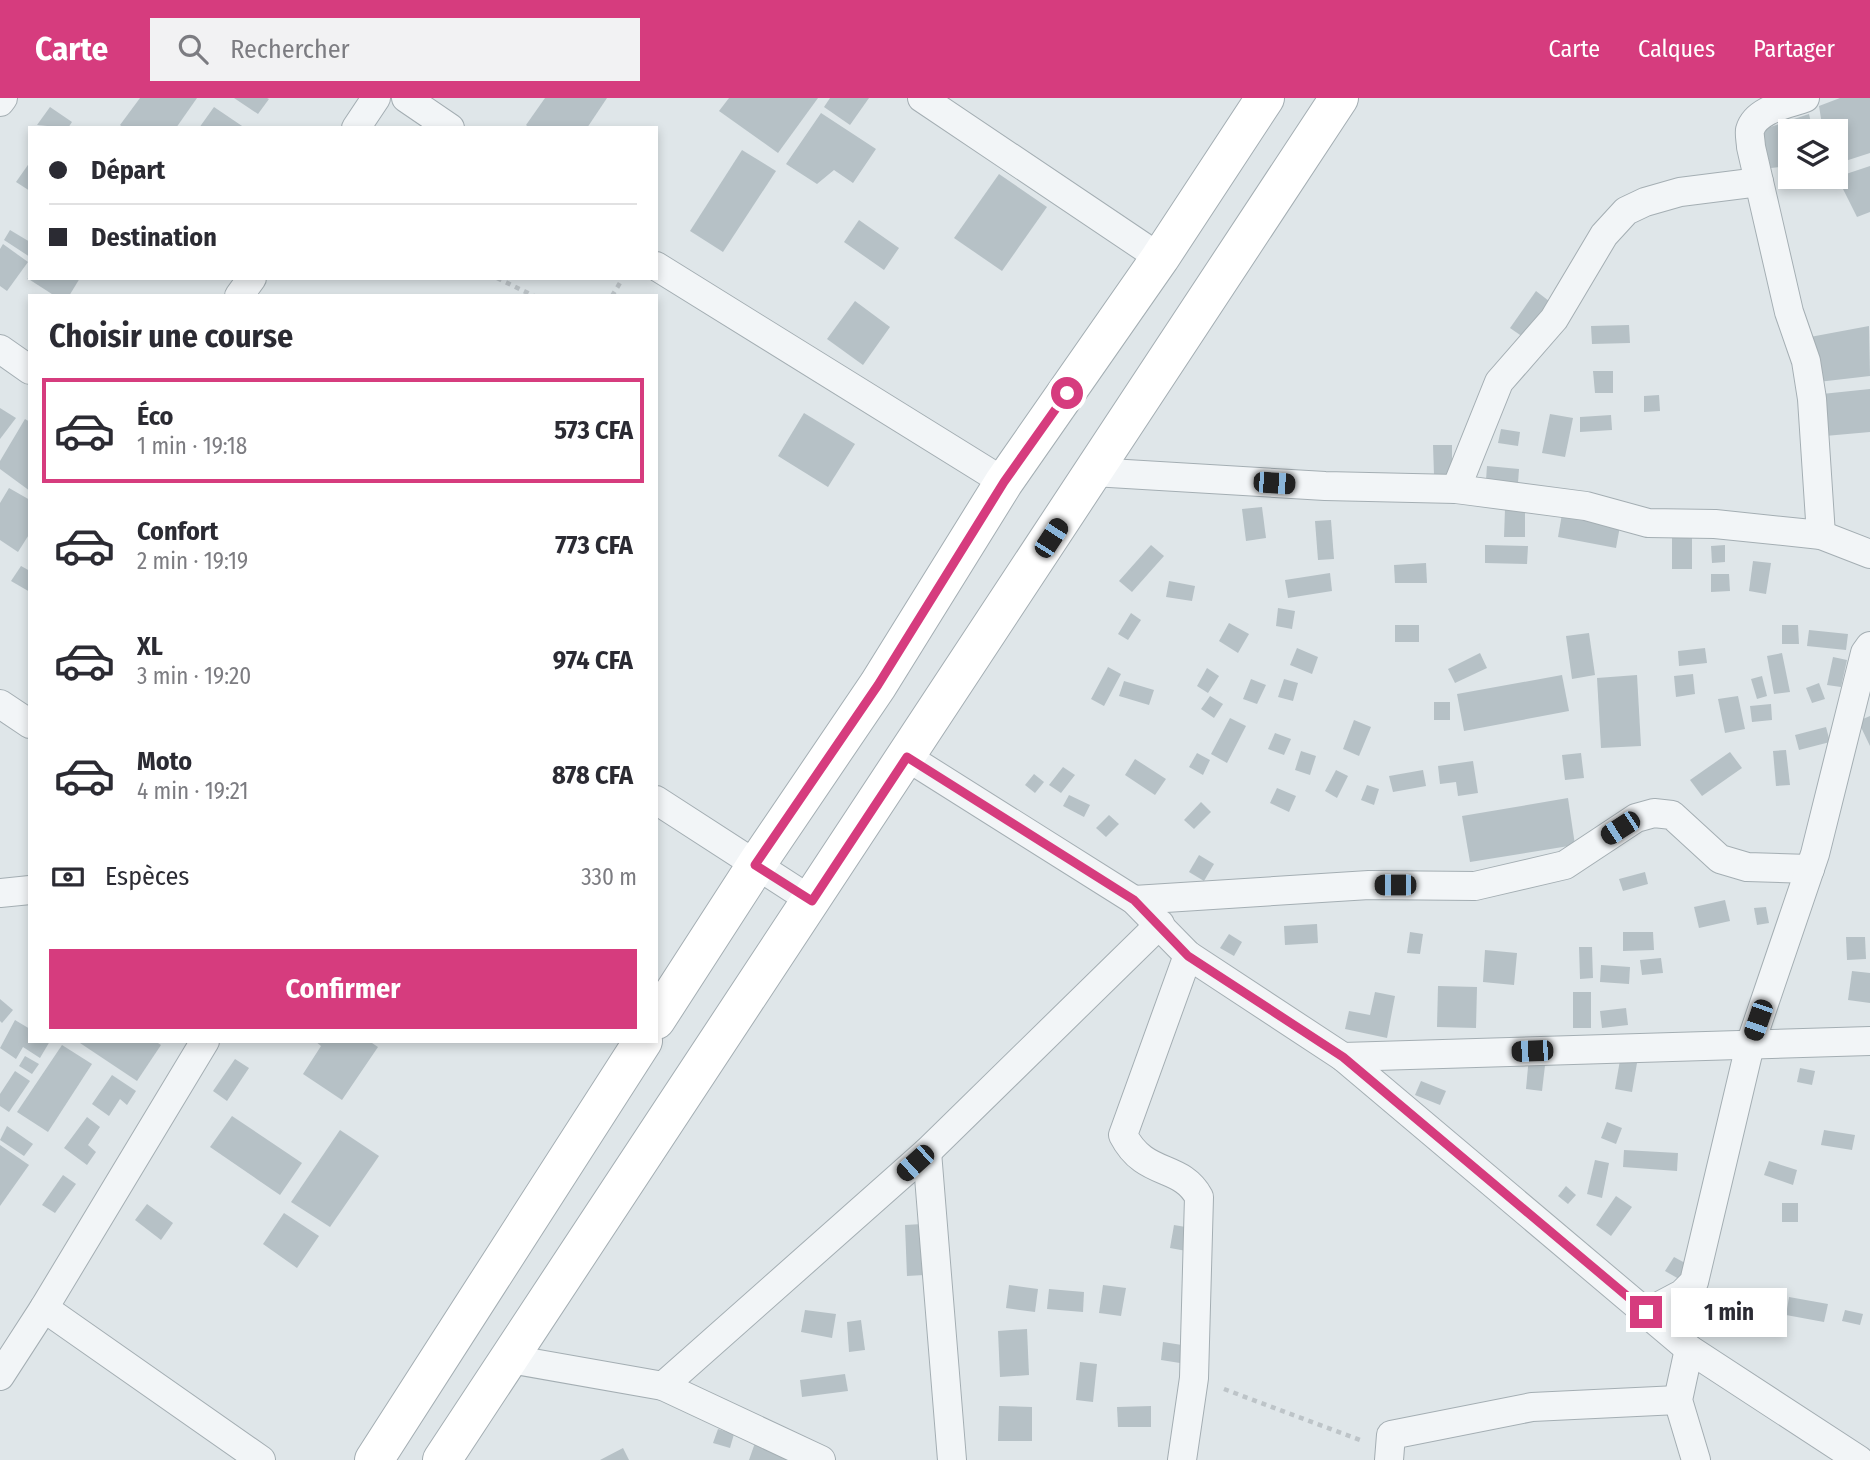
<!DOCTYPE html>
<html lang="fr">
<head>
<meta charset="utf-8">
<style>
  :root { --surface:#fff; --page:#f2f2f3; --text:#2b2b33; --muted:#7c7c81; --line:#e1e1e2; --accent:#d63c7e }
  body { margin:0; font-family:"Fira Sans Condensed",sans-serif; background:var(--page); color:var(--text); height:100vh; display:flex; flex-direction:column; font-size:26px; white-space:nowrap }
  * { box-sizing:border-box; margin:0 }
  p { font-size:23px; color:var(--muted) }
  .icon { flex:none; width:38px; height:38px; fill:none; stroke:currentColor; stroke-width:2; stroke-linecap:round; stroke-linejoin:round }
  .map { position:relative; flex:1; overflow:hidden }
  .drawer { position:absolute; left:28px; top:196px; width:630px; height:749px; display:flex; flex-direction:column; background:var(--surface); border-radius:0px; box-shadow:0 4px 10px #0003 }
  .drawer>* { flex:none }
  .hud { position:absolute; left:28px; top:28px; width:630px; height:154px; border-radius:0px; box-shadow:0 4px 10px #0003; display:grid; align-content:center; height:154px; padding:0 21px; background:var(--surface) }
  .controls { position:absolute; left:1778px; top:21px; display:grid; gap:14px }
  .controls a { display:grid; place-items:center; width:70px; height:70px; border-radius:0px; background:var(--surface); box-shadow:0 4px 10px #0003; font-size:35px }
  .end { position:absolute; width:32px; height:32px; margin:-16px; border:9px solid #d63c7e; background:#fff; box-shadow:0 0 0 4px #fff }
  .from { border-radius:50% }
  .bubble { position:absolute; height:49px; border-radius:0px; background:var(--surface); box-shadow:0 4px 10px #0003; font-size:23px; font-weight:700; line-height:49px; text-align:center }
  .car { position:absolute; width:21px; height:42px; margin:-21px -10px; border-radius:9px; box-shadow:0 0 5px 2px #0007; background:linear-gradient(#222 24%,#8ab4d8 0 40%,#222 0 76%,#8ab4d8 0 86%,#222 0) }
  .hud b { display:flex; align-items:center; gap:24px; height:66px; font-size:26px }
  .hud b+b { border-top:2px solid var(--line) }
  .hud i { width:18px; height:18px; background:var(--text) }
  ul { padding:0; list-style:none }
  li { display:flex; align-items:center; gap:21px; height:105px; margin:0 14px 10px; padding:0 7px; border:4px solid transparent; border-radius:0px }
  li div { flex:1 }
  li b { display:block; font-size:26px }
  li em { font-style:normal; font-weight:700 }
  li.selected { border-color:var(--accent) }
  li>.icon { width:63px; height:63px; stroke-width:1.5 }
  h2 { padding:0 21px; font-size:32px; line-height:84px }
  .pay { display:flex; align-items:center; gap:18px; height:77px; padding:0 21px; font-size:26px }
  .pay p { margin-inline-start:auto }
  .action { display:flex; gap:14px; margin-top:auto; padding:14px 21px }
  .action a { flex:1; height:80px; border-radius:0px; background:var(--accent); color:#fff; font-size:28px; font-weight:700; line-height:80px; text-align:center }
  header { display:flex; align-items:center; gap:42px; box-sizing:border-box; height:98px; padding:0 35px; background:var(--accent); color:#fff }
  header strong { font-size:33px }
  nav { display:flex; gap:38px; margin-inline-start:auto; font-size:24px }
  .search { width:490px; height:63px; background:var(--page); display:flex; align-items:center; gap:18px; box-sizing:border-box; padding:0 24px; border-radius:0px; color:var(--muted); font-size:26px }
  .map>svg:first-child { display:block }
</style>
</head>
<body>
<header>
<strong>Carte</strong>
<div class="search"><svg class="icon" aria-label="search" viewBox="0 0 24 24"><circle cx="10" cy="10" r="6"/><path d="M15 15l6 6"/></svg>Rechercher</div>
<nav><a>Carte</a><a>Calques</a><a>Partager</a></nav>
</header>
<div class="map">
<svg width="1870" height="1362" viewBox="0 0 1870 1362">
  <rect width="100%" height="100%" fill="#dfe6e9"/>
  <g fill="#b6c1c6">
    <path d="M140 0H197L176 30H124L120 27Z"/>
    <path d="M234 0H267L269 1 258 16Z"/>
    <path d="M545 0H607L587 30H530L526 27Z"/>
    <path d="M729 0H818L778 55 719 13Z"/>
    <path d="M830 0H869L850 27 824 9Z"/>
    <path d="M1840 0H1870V55L1836 66V33H1823L1819 8Z"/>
    <path d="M50 9 72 24 68 30 37 27Z"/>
    <path d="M214 9 245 30H199Z"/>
    <path d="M821 15 876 51 853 85 834 72 817 86 786 66Z"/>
    <path d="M1809 16 1813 33H1790V68L1771 70 1761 32Z"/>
    <path d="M742 52 776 73 723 154 690 133Z"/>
    <path d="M30 64V93L16 84Z"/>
    <path d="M1870 68V114L1857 119 1837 79Z"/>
    <path d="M999 76 1047 109 1002 173 954 140Z"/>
    <path d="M859 122 899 150 884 172 844 144Z"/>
    <path d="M10 132 30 144V159L4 142Z"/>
    <path d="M3 146 28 164 7 193 0 188V151Z"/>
    <path d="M27 180H80L69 198H55Z"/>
    <path d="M1536 193 1549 203 1523 239 1510 230Z"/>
    <path d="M855 203 890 229 863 267 827 241Z"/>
    <path d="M1629 227 1630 245 1592 246 1591 228Z"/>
    <path d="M1869 228 1870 278 1818 284 1810 239Z"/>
    <path d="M1593 273H1613V295H1595Z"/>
    <path d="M1870 291V334L1825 338 1822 296Z"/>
    <path d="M1659 297 1660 313 1644 314V298Z"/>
    <path d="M0 310 16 320 0 341Z"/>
    <path d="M804 315 855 346 828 389 778 358Z"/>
    <path d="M1550 316 1573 320 1565 359 1542 355Z"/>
    <path d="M1611 317 1612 332 1580 334V319Z"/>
    <path d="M25 321 30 324V393L0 371V363Z"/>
    <path d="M1501 331 1520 334 1518 348 1498 345Z"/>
    <path d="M1433 347H1452V377H1434Z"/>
    <path d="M1487 368 1519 371 1518 385 1486 382Z"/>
    <path d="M9 390 30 402V435L18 454 0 442V405Z"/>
    <path d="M1262 409 1266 440 1246 443 1242 411Z"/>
    <path d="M1505 411H1525V439H1504Z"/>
    <path d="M1562 416 1620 428 1616 450 1558 439Z"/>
    <path d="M1331 422 1334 461 1318 462 1315 423Z"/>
    <rect x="1672" y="435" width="20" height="36"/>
    <path d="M1151 447 1164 458 1132 494 1119 483Z"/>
    <path d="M1485 447 1528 448 1527 466 1485 465Z"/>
    <path d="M1725 447V464L1712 465 1711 448Z"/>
    <path d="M1753 463 1771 465 1766 496 1749 493Z"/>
    <path d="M1426 465 1427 485H1395L1394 467Z"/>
    <path d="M21 468 30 473V494L11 483Z"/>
    <path d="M1330 475 1332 493 1288 500 1285 482Z"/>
    <path d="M1711 476H1729L1730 493 1711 494Z"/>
    <path d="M1169 483 1195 488 1192 503 1166 499Z"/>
    <path d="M1278 510 1295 513 1292 531 1276 528Z"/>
    <path d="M1131 515 1141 522 1128 542 1118 536Z"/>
    <path d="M1229 525 1249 536 1238 555 1219 543Z"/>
    <rect x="1395" y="527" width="24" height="17"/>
    <path d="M1782 527H1798L1799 546H1782Z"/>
    <path d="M1809 532 1848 536 1846 552 1807 548Z"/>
    <path d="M1589 535 1595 577 1572 581 1566 538Z"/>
    <path d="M1297 550 1318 559 1312 576 1290 567Z"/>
    <path d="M1705 550 1707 565 1679 568 1678 553Z"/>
    <path d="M1480 555 1487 570 1455 585 1448 571Z"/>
    <path d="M1782 555 1790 594 1774 596 1767 558Z"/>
    <path d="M1833 559 1847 562 1841 589 1827 587Z"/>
    <path d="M1108 569 1121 576 1104 608 1091 601Z"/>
    <path d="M1207 570 1219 578 1208 595 1197 588Z"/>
    <path d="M1693 576 1695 596 1676 599 1674 578Z"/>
    <path d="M1562 577 1569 613 1464 633 1457 596Z"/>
    <path d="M1637 577 1641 648 1601 650 1597 580Z"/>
    <path d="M1762 578 1767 598 1757 601 1751 581Z"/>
    <path d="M1251 581 1266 587 1257 606 1243 601Z"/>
    <path d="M1284 581 1298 585 1293 603 1278 599Z"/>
    <path d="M1124 583 1154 592 1149 607 1119 598Z"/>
    <path d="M1819 585 1825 601 1812 605 1806 590Z"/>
    <path d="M1210 598 1223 606 1214 620 1201 611Z"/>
    <path d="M1738 598 1745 631 1725 635 1718 601Z"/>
    <rect x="1434" y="604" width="16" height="18"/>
    <path d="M1771 606 1772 622 1752 624 1750 608Z"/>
    <path d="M1870 618V648L1858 623Z"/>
    <path d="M1230 620 1246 628 1227 665 1211 656Z"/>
    <path d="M1354 622 1371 629 1359 658 1343 651Z"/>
    <path d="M1826 629 1830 644 1799 652 1795 637Z"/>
    <path d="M1275 635 1291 641 1284 657 1268 651Z"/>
    <path d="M1786 652 1790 687 1776 688 1773 653Z"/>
    <path d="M1301 653 1316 658 1310 677 1295 672Z"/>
    <path d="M1730 654 1742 670 1702 698 1690 682Z"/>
    <path d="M1197 655 1210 662 1203 677 1189 669Z"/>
    <path d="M1581 655 1584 680 1565 682 1562 657Z"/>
    <path d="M1135 661 1166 681 1155 697 1125 677Z"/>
    <path d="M1473 663 1478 695 1458 698 1456 684 1440 686 1438 668Z"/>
    <path d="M1063 669 1075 677 1061 695 1049 687Z"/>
    <path d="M1336 672 1348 678 1337 700 1325 693Z"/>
    <path d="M1423 672 1426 688 1393 694 1389 678Z"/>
    <path d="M1034 676 1044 684 1035 695 1025 687Z"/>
    <path d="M1367 687 1379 691 1374 707 1361 702Z"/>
    <path d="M1277 690 1296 698 1289 714 1270 705Z"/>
    <path d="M1069 697 1090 707 1084 719 1063 708Z"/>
    <path d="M1568 700 1575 747 1470 764 1462 718Z"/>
    <path d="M1201 704 1211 714 1194 731 1184 722Z"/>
    <path d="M1109 717 1119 726 1106 739 1096 730Z"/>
    <path d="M1199 757 1214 766 1204 783 1189 774Z"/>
    <path d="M1645 774 1648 786 1623 793 1619 781Z"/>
    <path d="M1725 802 1730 823 1699 830 1694 809Z"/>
    <path d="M1766 809 1769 825 1757 827 1754 810Z"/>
    <path d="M1317 826 1318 845 1285 847 1284 828Z"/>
    <path d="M1410 834 1423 836 1420 856 1407 855Z"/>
    <path d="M1623 834H1653L1654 852 1623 853Z"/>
    <path d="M1229 836 1242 844 1234 858 1220 850Z"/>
    <path d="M1846 839H1865L1866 861 1847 862Z"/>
    <path d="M1579 849H1592L1593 880 1580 881Z"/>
    <path d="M1485 852 1517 855 1514 887 1483 884Z"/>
    <path d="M1661 860 1663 875 1642 877 1640 862Z"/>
    <path d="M1601 867 1630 869 1629 886 1600 884Z"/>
    <path d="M1852 873 1870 875V905L1848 902Z"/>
    <path d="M1438 888 1477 889 1476 930 1437 929Z"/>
    <path d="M1375 894 1395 898 1387 940 1345 931 1349 913 1370 917Z"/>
    <rect x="1573" y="894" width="18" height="36"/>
    <path d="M0 901 13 912 2 925 0 923Z"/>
    <path d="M1626 910 1628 927 1602 930 1600 913Z"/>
    <path d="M15 922 30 931V943H50L40 960 23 949 16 961 0 950Z"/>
    <path d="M77 943H155L161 947 137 983Z"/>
    <path d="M315 943H369L378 949 342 1002 303 976 321 948Z"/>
    <path d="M62 947 92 966 48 1034 17 1014Z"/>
    <path d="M25 958 39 966 32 976 19 968Z"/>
    <path d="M1529 958 1546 959 1542 993 1526 991Z"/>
    <path d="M235 961 249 970 227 1003 213 993Z"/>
    <path d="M1620 962 1637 965 1632 994 1615 991Z"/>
    <path d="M1800 970 1815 973 1812 987 1797 984Z"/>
    <path d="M15 973 30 983 9 1014 0 1008V996Z"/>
    <path d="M112 977 136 993 127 1007 120 1001 109 1018 92 1006Z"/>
    <path d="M1421 983 1446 993 1440 1007 1415 997Z"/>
    <path d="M232 1018 302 1065 280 1097 210 1049Z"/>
    <path d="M87 1019 100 1029 88 1047 96 1054 87 1067 64 1050Z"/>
    <path d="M1607 1024 1622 1030 1616 1046 1601 1040Z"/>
    <path d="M7 1028 33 1046 24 1058 0 1042Z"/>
    <path d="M340 1032 379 1058 330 1129 291 1104Z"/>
    <path d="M1824 1032 1855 1037 1852 1052 1821 1047Z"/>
    <path d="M0 1047 29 1067 0 1108Z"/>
    <path d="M1624 1052 1678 1055 1677 1073 1623 1069Z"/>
    <path d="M1595 1062 1609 1065 1602 1100 1587 1096Z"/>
    <path d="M1769 1063 1797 1072 1793 1087 1764 1077Z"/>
    <path d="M63 1077 76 1086 55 1115 42 1107Z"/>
    <path d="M1566 1088 1576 1097 1568 1106 1558 1098Z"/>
    <path d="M1616 1098 1632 1109 1611 1138 1596 1127Z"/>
    <rect x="1782" y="1105" width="16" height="19"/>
    <path d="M147 1106 173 1125 161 1142 135 1122Z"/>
    <path d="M284 1115 319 1138 297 1170 263 1146Z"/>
    <path d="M922 1126 924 1177 907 1178 905 1127Z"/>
    <path d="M1174 1127 1197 1131 1192 1154 1170 1150Z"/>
    <path d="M1674 1159 1687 1166 1679 1181 1665 1173Z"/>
    <path d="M1009 1187 1038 1191 1035 1214 1006 1210Z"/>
    <path d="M1103 1187 1126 1190 1121 1218 1099 1215Z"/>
    <path d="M1049 1191 1084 1194 1083 1214 1047 1211Z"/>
    <path d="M1789 1199 1828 1206 1824 1224 1786 1217Z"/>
    <path d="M805 1212 836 1216 832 1240 801 1234Z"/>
    <path d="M1845 1212 1863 1216 1860 1227 1842 1223Z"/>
    <path d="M861 1222 865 1252 849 1254 847 1224Z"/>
    <path d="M1027 1231 1029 1277 1000 1279 998 1233Z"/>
    <path d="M1163 1244 1182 1247 1180 1265 1161 1262Z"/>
    <path d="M1080 1264 1097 1266 1093 1304 1076 1302Z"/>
    <path d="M845 1276 848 1293 802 1299 800 1282Z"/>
    <path d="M999 1308 1032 1309V1343H998Z"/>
    <path d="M1151 1308V1329H1118L1117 1309Z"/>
    <path d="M718 1331 734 1336 730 1350 713 1345Z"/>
    <path d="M756 1342 789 1353 786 1362H749Z"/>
    <path d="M623 1350 629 1362H600Z"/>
  </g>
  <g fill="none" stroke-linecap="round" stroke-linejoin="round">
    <defs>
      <g id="minor">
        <path d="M406 0 450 30"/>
        <path d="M922 0 1160 160"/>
        <path d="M1805 0C1789 6 1756 11 1750 32 1749 36 1751 45 1751 49L1789 214 1806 263 1812 301 1821 437"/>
        <path d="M0 4 3 0"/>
        <path d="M356 30 376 0"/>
        <path d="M656 168 1004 384"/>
        <path d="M239 198 252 180"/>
        <path d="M0 251 30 272"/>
        <path d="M1093 374 1325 388 1456 391 1586 408 1648 425 1715 426 1821 437 1870 456"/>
        <path d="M1456 391 1499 284 1554 221 1604 137 1626 113 1645 104 1680 94 1759 84"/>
        <path d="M0 606 30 626"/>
        <path d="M907 659 1134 802 1188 857 1343 959 1689 1251 1859 1362"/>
        <path d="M656 702 812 803"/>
        <path d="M0 795 30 792"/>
        <path d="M1134 802 1369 787 1475 788 1565 767 1636 720 1654 715 1672 717 1720 761 1747 769 1810 771"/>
        <path d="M1343 959 1870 943"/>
        <path d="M927 1054 952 1362"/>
        <path d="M44 1210 261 1362"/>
        <path d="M1646 1215 1682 1196 1694 1184 1750 947 1815 756 1865 555 1870 548"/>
        <path d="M1689 1251 1678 1302 1696 1362"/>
        <path d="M510 1261 663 1288 927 1054 1160 826"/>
        <path d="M0 1278 44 1210 205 943"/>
        <path d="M663 1288 821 1362"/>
        <path d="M1182 1362 1194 1280 1199 1099C1181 1065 1145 1080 1123 1037L1188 857"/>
        <path d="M1389 1362 1391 1337 1532 1309 1678 1302"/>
      </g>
      <g id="secondary">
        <path d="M656 922 756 767 878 587 1004 384 1160 160 1265 0"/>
        <path d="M374 1362 643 943"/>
        <path d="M442 1362 1339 0"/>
      </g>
    </defs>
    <use href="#minor" stroke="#a4aeb3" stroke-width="30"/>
    <use href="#secondary" stroke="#a4aeb3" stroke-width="40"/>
    <g stroke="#bdc4c8" stroke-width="4.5" stroke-dasharray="5 5" stroke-linecap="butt">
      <path d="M497 180 534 198"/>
      <path d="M612 198 623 180"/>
      <path d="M1224 1291 1360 1342"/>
    </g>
    <use href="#minor" stroke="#f2f5f7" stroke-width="28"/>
    <use href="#secondary" stroke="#fff" stroke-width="38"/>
  </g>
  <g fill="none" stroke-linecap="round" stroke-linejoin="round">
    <path stroke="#d63c7e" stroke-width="9" d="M1067 295 1004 384 878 587 755 767 812 803 907 659 1134 802 1188 858 1343 959 1646 1214"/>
  </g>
</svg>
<div class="controls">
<a><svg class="icon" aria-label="layers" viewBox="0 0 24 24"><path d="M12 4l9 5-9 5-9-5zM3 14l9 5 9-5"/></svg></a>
</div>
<i class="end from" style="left:1067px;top:295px"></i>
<i class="end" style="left:1646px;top:1214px"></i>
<div class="bubble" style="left:1671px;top:1190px;width:116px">1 min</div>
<i class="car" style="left:1274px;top:385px;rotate:94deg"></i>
<i class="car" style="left:1051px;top:440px;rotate:33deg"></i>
<i class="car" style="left:1620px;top:730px;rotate:237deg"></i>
<i class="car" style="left:1395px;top:787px;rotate:270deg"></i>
<i class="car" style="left:1758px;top:922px;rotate:199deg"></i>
<i class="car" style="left:1532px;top:953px;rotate:268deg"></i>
<i class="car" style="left:915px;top:1065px;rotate:228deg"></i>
<div class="hud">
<b><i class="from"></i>Départ</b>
<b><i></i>Destination</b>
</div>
<section class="drawer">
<h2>Choisir une course</h2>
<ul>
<li class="selected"><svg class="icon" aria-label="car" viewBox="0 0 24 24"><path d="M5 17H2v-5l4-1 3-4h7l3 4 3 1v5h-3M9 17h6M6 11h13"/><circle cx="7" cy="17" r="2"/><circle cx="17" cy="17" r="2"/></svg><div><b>Éco</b><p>1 min · 19:18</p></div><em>573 CFA</em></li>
<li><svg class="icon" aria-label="car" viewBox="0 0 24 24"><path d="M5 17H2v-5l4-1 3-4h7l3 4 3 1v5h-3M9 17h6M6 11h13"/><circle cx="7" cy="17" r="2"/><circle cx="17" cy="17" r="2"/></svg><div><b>Confort</b><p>2 min · 19:19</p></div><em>773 CFA</em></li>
<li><svg class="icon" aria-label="car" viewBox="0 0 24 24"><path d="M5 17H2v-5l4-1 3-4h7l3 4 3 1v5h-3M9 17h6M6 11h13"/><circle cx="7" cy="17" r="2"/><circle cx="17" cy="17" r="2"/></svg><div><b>XL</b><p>3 min · 19:20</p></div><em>974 CFA</em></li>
<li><svg class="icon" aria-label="car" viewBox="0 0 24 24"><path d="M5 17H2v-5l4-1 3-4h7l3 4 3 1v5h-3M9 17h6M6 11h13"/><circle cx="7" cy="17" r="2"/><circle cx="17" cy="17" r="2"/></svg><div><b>Moto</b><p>4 min · 19:21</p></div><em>878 CFA</em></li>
</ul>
<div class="pay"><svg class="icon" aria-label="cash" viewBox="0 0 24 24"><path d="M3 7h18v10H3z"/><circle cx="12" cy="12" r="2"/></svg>Espèces<p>330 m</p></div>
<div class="action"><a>Confirmer</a></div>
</section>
</div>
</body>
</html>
